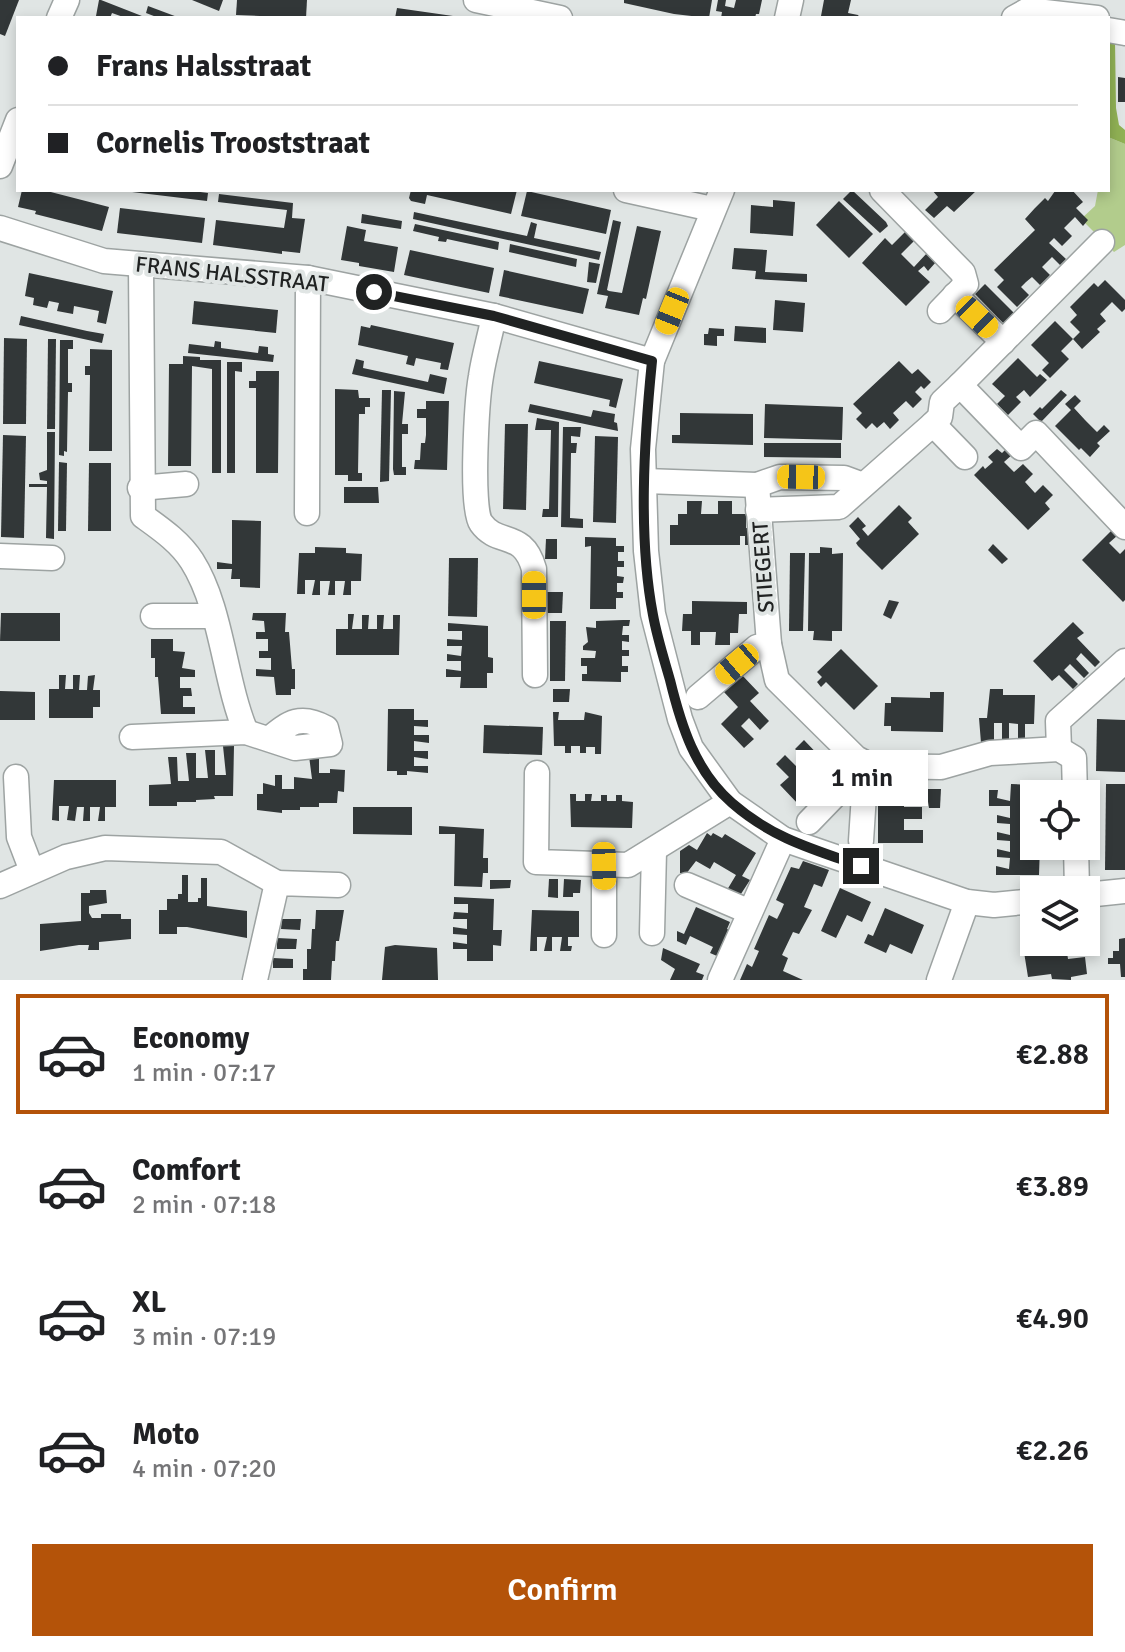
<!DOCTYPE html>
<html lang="en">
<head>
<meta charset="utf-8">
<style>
  :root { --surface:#fff; --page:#f6f6f6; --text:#202124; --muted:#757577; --line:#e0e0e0; --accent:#b45309 }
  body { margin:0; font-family:Signika,sans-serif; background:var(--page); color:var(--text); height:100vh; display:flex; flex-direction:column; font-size:30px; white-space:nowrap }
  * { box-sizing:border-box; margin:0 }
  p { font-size:26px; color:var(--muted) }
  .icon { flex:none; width:44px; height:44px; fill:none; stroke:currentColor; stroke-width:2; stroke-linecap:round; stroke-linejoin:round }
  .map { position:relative; height:980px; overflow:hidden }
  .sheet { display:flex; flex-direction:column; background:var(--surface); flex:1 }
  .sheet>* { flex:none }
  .guide { position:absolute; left:16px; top:16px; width:1094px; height:176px; border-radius:0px; box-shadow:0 4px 12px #0003; display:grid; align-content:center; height:176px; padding:0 32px; background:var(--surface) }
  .controls { position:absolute; left:1020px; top:780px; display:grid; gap:16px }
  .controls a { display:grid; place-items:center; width:80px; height:80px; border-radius:0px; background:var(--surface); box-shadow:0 4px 12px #0003; font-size:40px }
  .end { position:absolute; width:36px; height:36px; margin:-18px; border:10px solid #202222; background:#fff; box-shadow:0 0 0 4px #fff }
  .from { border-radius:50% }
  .bubble { position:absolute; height:56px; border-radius:0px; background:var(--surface); box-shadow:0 4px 12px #0003; font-size:26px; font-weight:600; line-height:56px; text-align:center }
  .car { position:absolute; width:24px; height:48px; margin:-24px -12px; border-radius:10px; box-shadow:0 0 6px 2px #0007; background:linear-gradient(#f5c518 24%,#345 0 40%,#f5c518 0 76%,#345 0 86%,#f5c518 0) }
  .guide b { display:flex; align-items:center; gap:28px; height:76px; font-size:30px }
  .guide b+b { border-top:2px solid var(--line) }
  .guide i { width:20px; height:20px; background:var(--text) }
  ul { padding:14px 0 0; list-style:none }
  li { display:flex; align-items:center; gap:24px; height:120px; margin:0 16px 12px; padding:0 16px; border:4px solid transparent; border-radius:0px }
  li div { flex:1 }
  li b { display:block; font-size:30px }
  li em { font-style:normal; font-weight:600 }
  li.on { border-color:var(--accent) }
  li>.icon { width:72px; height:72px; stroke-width:1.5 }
  .action { display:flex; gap:16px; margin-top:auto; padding:16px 32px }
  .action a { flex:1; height:92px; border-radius:0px; background:var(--accent); color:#fff; font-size:32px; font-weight:600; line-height:92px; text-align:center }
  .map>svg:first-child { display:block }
</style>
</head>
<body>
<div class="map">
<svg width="1125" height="980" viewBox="0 0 1125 980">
  <rect width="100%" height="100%" fill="#e0e5e4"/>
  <path fill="#b2cc8c" d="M1108 137 1125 144V245L1114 252 1081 219 1095 206 1098 190H1108Z"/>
  <path fill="#90b154" d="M1108 40 1115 41 1116 108 1119 125 1125 130V144L1108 137Z"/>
  <g fill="#323738">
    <path d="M0 0H19L5 36 0 34Z"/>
    <path d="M99 0H101L147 18H126L112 13 110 18H103L96 16Z"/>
    <path d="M192 0H223L219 11Z"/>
    <path d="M237 0H307L306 18 236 15Z"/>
    <path d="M624 0H712L709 18 674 14 624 3Z"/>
    <path d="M718 0H726L725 6 734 8 736 0H762L759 14H756L755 18H721L722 12 716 11Z"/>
    <path d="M824 0H851L848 13 858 15 860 18 821 16Z"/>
    <path d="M148 6 180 18H159L146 13Z"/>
    <path d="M397 8 453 16V18H395Z"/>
    <path d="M1118 77 1125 78V102H1118Z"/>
    <path d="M22 190H43L109 207 102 231 35 214 36 211 18 207Z"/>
    <path d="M132 190H185L208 193 207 201 132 192Z"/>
    <path d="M411 190H517L511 214 427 195 425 204 411 201 409 198Z"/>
    <path d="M852 190 886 222 888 226 880 233 843 199Z"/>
    <path d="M932 190H977L954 212 947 206 934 218 925 210 938 197Z"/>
    <path d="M1072 190 1083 202 1076 208 1088 220 1083 226 1075 217 1064 228 1072 236 1062 246 1054 238 1049 243 1066 259 1060 265 1052 257 1042 267 1050 275 1040 285 1032 277 1026 282 1021 287 1029 295 1017 307 997 287 1004 280 994 270 1035 230 1025 219 1035 208 1045 198 1048 201 1055 191Z"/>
    <path d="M527 191 611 210 606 234 521 216Z"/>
    <path d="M219 194 293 203 292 218 305 219 300 253 282 251V254L213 245 216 220 284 228 287 210 218 202Z"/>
    <path d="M773 200 795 202 793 236 750 233 751 205 773 207Z"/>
    <path d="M839 201 873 234 849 258 816 225Z"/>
    <path d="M120 208 205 218 202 243 117 233Z"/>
    <path d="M414 212 527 236 531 222 537 224 534 238 601 252 599 260 413 219Z"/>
    <path d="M362 214 402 221 401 229 361 223Z"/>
    <path d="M613 220 621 222 607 290 609 291 622 293 637 226 661 231 646 299 643 298 639 315 605 308 608 296 597 294Z"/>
    <path d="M415 224 499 242 498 250 447 239 446 242 438 241 439 237 413 231Z"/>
    <path d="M347 226 366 230 364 241 398 247 394 272 359 266V263L341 260Z"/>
    <path d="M905 232 914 241 901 254 914 267 927 253 936 262 928 271 924 266 918 271 930 282 906 306 862 263 885 238 892 245Z"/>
    <path d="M510 244 577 259 576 267 509 252Z"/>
    <path d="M734 248 767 250 765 272 807 274V282L755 279 756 271 732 269Z"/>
    <path d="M410 250 494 268 489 293 404 275Z"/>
    <path d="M589 262 600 264 596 283 587 282Z"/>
    <path d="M504 270 589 289 583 314 499 296Z"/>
    <path d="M29 273 113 291 106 324 97 322 99 311 74 306 73 314 57 311 59 303 49 301 47 308 33 305 34 298 25 296Z"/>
    <path d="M1105 280 1125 300V309L1122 312 1112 302 1100 314 1106 321 1097 329 1100 332 1082 349 1073 339 1061 351 1069 359 1050 378 1042 370 1049 363 1031 345 1055 321 1073 339 1080 332 1070 322 1077 315 1070 307 1094 283 1098 287Z"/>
    <path d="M985 284 1019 318 1009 329 975 294Z"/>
    <path d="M775 300 805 303 803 332 773 330Z"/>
    <path d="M194 301 278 310 276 333 192 324Z"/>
    <path d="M21 316 87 331 104 334 102 343 19 325Z"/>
    <path d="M371 325 454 343 448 370 440 369 441 363 416 358 414 366 406 364 408 356 358 345 361 326 370 328Z"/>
    <path d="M735 326 766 328V343L734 341Z"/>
    <path d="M709 328 724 329V336H717V346L704 345V334H708Z"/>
    <path d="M4 338 27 339 26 424H3Z"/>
    <path d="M48 339H56L55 429H47Z"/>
    <path d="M60 340H73V349H68V383H72V392H68L67 452 64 451V456L59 455Z"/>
    <path d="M215 341 221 342V348L258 353 259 346 268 347V354L274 355 273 362 188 353 189 344 214 347Z"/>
    <path d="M90 349 112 350V451H89L90 375H85V366H90Z"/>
    <path d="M183 356 200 357V360H221V473H212V369L192 366 191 466H168L169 364H183Z"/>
    <path d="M1018 358 1037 377 1040 374 1047 380 1030 397 1024 390 1016 397 1021 402 1008 415 997 404 1005 396 992 384Z"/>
    <path d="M356 359 364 361 363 368 428 382 430 374 447 378 444 394 352 374Z"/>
    <path d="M539 361 623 379 616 408 609 406 610 400 534 383Z"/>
    <path d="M899 361 912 374 918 369 931 382 924 389 921 386 915 392 922 399 913 408 906 401 893 413 899 420 890 429 884 422 877 428 872 423 866 429 856 419 862 413 853 404Z"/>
    <path d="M227 362H242V372L235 371V473H227Z"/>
    <path d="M256 371H279L278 473H256V388H249V381H256Z"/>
    <path d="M335 389 358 390 359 398H370V407H365V414H359L358 473H362V481H348V475H335Z"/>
    <path d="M382 390H391L389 481 380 482Z"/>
    <path d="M1061 390 1067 395 1041 422 1033 414 1040 407 1042 409Z"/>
    <path d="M394 391 405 392 402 424H408V434H402V467H406V475H394L393 469Z"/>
    <path d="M1075 395 1081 401 1074 408 1085 420 1097 432 1104 425 1110 431 1097 443 1100 446 1090 457 1081 448 1079 450 1055 426 1071 410 1065 404Z"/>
    <path d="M426 401H449L447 470 414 469 415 460H420L421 443H425L426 435V418H417V409H426Z"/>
    <path d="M530 404 591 417 593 410 615 414 614 422 617 423 618 431 528 412Z"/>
    <path d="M765 404 843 407 842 440 764 438Z"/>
    <path d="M680 413 753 414V445L672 443V435H680Z"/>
    <path d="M537 418 559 422 558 517H542L543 509H549L551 430H535Z"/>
    <path d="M505 424H528L526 510 503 509Z"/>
    <path d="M563 427H581L580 437 571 436V443H577L576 453H571L570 518 583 519V528L561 527Z"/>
    <path d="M47 432H55L54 539 46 538 47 487H29V484H47V481L40 480 39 473 47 470Z"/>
    <path d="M3 435 26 436 24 538 1 537Z"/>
    <path d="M595 436 618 437 616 523 593 522Z"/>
    <path d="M764 443H841V458L764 457Z"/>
    <path d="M1007 448 1013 454 1004 462 1014 472 1023 464 1033 474 1025 482 1035 493 1043 485 1053 495 1045 503 1050 509 1028 530 974 475 983 466 985 469 993 462 988 457 997 449 1002 453Z"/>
    <path d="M59 462 67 463 66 531H58Z"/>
    <path d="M89 463H111V531H88Z"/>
    <path d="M344 487H378L379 503H344Z"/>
    <path d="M687 501H702L701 514H718V501H732V514H746V528H752V545H745V536H740V545H670V525H678V514H687Z"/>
    <path d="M899 505 912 518 908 522 919 534 882 570 858 546 856 543 860 539 849 526 858 517 866 526 862 529 868 536Z"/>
    <path d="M232 520 261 521 260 588 240 587V579H231L232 569H217V562L232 564Z"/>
    <path d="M1112 530 1118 535 1109 543 1120 554 1125 549V600L1123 602 1082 560Z"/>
    <path d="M585 537 616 538V546H624V552H618V561H624V567H617V576L624 577 623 583H617V592H623V598H616V609H590L591 546 585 547Z"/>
    <path d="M546 539H557V559H545Z"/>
    <path d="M993 544 1008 559 1002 564 988 550Z"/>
    <path d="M315 547 346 548V553L362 554 361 581H351V595H343L345 581H335V595H328L330 581H320V595H312L315 580H305V594H297L299 553H315Z"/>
    <path d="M820 547 832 548V554L843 553 842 631H832V641L813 640 814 631H808L809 553H820Z"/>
    <path d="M790 553H805L803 631H789Z"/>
    <path d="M449 558H478L477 617 448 616Z"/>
    <path d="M546 592H563L562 613H545Z"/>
    <path d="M889 600 899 602 891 619 883 615Z"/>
    <path d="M692 601 747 602V614H739L738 633H730V645H715L716 632H700V645H691V631H682L683 614H692Z"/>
    <path d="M1 613H60V641H0Z"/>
    <path d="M253 613H286L285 632H289L292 669H295V689H291V695H276L274 677 256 676V669L271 670V658H259V651H268V639H256V632H265L264 621 252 620Z"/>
    <path d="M348 614H354L352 629H362V615H369L368 629H377V615H384L383 629H393V615H400L399 655H336V629H348Z"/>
    <path d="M623 620H630L629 626H623L622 635H629V642L622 641V650H629V656H622V666H628V672H621V682L582 681V674H587V666H581V658H595L596 651 583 650V646L588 642 586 627 596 628V621Z"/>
    <path d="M550 621H566L565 681H550Z"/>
    <path d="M1073 622 1084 633 1077 638 1100 662 1095 667 1081 653 1076 659 1089 673 1084 678 1070 664 1064 670 1078 684 1073 689 1059 675 1052 681 1033 661Z"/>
    <path d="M448 623 488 626V657L493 658V673H487V688H460L461 677H446V669L461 671V661H447V654L461 656 462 646H447V639L462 640V631H448Z"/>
    <path d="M151 639H173V651L185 652 182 668 195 670V677H180V688H191L192 696H183V707H195V714H161L158 677H155V658H151Z"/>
    <path d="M841 649 878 686 854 710 826 682 821 687 817 682 822 677 817 672Z"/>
    <path d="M741 674 759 693 750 701 769 721 760 730 749 718 741 726 754 739 744 748 721 724 738 707 723 691Z"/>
    <path d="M59 675H66L65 689H73V675H80L79 690H87L88 676 95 675 93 690H100V707H93V718H49V689H59Z"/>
    <path d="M553 689H570L569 702H553Z"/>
    <path d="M990 689H1003V695H1035L1034 724H1025V743H1018V724L1009 723V743H1002V723H994V740L991 743H981L979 718H987Z"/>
    <path d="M0 691 35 692V720H0Z"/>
    <path d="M930 692H944L943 732 891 731V726H884L885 703H891V697L930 698Z"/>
    <path d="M388 709H414V720H428V727L414 726V735H429V743L414 741V751H428V759L414 757V766H428V773L407 771V775H397V771H387Z"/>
    <path d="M553 712H559L558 720H584L585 712 602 716 601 754H595V747H586V753H580V746H571V753H565V746H554Z"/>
    <path d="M1097 719 1125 720V772L1096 771Z"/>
    <path d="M484 725 543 727 542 755 483 753Z"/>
    <path d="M804 740 827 764 830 760 838 768 834 772 841 779 824 796 816 788 799 805 780 785 789 777 776 764 785 755 806 776 814 768 795 749Z"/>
    <path d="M223 746H234L233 796H214L215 799 196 800V802H177V806H149V785L171 784 168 757H177L178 781H189L186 753H196V778H208L205 750H215V775H226Z"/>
    <path d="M309 756 319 757V773H330V769L345 770 344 792 338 791 337 803H319V807H300V810H282V813L257 810V794H263V783L275 786V775H282V789H294V777L312 779Z"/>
    <path d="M54 780H116V807H105V821H98L100 807H90V821H83L84 807H77L75 821 67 820 69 806H59V821L52 820Z"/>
    <path d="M1011 784 1031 785V789H1040V794H1034V846H1040L1039 875H996V866L1009 869 1010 858 997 857V849L1010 852V841L997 840V832L1010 835V824L997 823V815L1010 818V806H989V790H998L997 798 1010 801Z"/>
    <path d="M1106 784H1125V870H1105Z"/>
    <path d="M926 789H941L940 808H929Z"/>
    <path d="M570 794H576V801H585V794H592L591 801H601V795H607V801H616V795H622V801L633 802 632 828 571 827Z"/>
    <path d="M878 794H904V807H922V819H904V830H923V843H878Z"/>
    <path d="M353 807H412V835L353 834Z"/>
    <path d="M439 826 484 829 483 858H488V873H483L482 887 454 886 455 834H439Z"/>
    <path d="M707 833 711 836 713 833 722 838 725 834 756 853 742 876 750 880 739 897 727 890 736 875 714 862 710 869 696 861 686 874 680 873V851L689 845 697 850Z"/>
    <path d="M803 861 829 870 822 887 814 884 804 907 812 910 799 934 793 932 782 955 788 958 783 971 803 980H740L747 964 752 967 759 951 754 949 769 915 777 919 781 911 784 904 776 900 791 867 799 869Z"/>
    <path d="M182 875H188V902H198V898H201V878H207V906L247 911V938L187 927H177V934H159V910H167V899H178V894H182Z"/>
    <path d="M549 879H558V898L548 897Z"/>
    <path d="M564 879 581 880 580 893H573V897H563Z"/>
    <path d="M490 880H511L510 888 490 889Z"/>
    <path d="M840 888 871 902 862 922 847 915 836 938 821 931Z"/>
    <path d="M90 890H106L107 903 89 906V913L92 918H101V914H121V919H131V939L99 942V950H88L89 945H79L40 951V924L81 921V893H90Z"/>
    <path d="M454 897 494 899 493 930H502L501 946 493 945V961H467V949H453V942L467 944V935L453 934V927L467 929V919H453L454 912 468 913V904H454Z"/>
    <path d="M696 907 730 922 727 929 736 934 724 959 710 953 713 947 690 936 686 945 677 941V931L684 934Z"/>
    <path d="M885 908 924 925 912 954 890 944 886 953 864 943 868 934 873 936Z"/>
    <path d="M316 910H344L339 941H336L335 961H332L331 980H303V969H307V949H311L312 929H315Z"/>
    <path d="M532 910 579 911V937H568V946H572L571 951H560L562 937H552V951H544L547 937H537V951H530Z"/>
    <path d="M282 919H301L300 930 281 929Z"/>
    <path d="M277 938 297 939 296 949H277Z"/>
    <path d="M1125 938V977H1121L1120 964H1108V958H1113V951H1119V939Z"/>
    <path d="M395 945 437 948 438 980H382L385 947Z"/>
    <path d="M1066 946 1068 959 1085 957 1087 974 1071 977V980L1052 979 1051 974 1028 977 1024 952Z"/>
    <path d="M663 948 700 964 696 972 704 975 702 980H670L675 969 661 960Z"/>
    <path d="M273 958 293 959V968H273Z"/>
  </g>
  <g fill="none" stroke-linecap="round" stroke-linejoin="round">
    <defs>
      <g id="minor">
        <path d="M476 0 560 18"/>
        <path d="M59 18 67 0"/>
        <path d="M787 18 791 0"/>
        <path d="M1014 18 1028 10 1097 18"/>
        <path d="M1108 30 1125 33"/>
        <path d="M0 166 18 120"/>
        <path d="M626 190 712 209"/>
        <path d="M722 190 652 361 643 449 646 551 653 614 680 719 691 748 730 802 783 839 967 902 994 905 1034 901"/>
        <path d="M882 190 963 273 966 284 940 311"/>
        <path d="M0 228 104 261 308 278 494 316 652 361"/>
        <path d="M141 266 143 516C161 529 180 542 192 561 222 608 224 680 246 732"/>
        <path d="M955 295 1003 342"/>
        <path d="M494 316C490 336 484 356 481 376 477 399 470 508 481 523 498 547 523 529 534 569L535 675"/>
        <path d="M960 385 1102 242"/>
        <path d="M933 424 940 417 942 402 960 385 1021 448 1036 433 1125 527"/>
        <path d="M645 481 757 485 780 477 844 478 863 485"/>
        <path d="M757 485 769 644 777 680 856 758 871 766 941 767 990 753 1059 749 1074 758 1075 794"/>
        <path d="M140 488 186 484"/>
        <path d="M758 510 839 507 933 424 965 457"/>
        <path d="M307 513 308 278"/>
        <path d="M0 556 52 558"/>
        <path d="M153 616H213"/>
        <path d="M698 697 757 647 769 644"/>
        <path d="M132 737 246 732 295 748 330 744 326 728C301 714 289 722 269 739"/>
        <path d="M1059 749 1058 721 1125 661"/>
        <path d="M537 773 536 862 628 865 730 802"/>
        <path d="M16 777 19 837 32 871"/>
        <path d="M809 822 866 763 861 841"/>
        <path d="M1076 846 1077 890"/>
        <path d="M604 866V935"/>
        <path d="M687 885 750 912"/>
        <path d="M0 886 66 857 105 848 221 852 277 883"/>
        <path d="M1086 895 1125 891"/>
        <path d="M652 933 654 851"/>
        <path d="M255 980 277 883 338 885"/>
        <path d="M720 980 783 839"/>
        <path d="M939 980 967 902"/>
      </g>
    </defs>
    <use href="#minor" stroke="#9da3a2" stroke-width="27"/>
    <use href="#minor" stroke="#fff" stroke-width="24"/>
  </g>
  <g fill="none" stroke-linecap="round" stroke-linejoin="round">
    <path stroke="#202222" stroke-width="10" d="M374 292 494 316 652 361C644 441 638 537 653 615 657 637 664 659 670 680 681 725 695 771 732 803 772 838 812 849 861 866"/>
  </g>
  <g text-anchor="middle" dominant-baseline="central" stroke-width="8" stroke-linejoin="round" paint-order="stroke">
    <g font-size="22" fill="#202222" stroke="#e0e5e4">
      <text transform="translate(232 274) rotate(6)">FRANS HALSSTRAAT</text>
      <text transform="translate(763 567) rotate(-94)">STIEGERT</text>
    </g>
  </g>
</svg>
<div class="controls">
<a><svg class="icon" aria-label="locate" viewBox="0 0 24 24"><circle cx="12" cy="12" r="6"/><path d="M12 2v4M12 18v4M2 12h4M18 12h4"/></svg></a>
<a><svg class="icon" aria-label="layers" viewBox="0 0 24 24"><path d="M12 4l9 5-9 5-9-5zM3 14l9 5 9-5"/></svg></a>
</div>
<i class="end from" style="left:374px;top:292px"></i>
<i class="end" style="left:861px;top:866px"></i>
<div class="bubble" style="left:796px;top:750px;width:132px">1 min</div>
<i class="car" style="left:672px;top:311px;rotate:202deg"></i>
<i class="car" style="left:977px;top:317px;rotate:134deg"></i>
<i class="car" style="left:801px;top:477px;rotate:271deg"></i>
<i class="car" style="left:534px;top:595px;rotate:0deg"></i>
<i class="car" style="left:737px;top:664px;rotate:230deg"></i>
<i class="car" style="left:604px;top:866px;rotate:179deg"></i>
<div class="guide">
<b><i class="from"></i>Frans Halsstraat</b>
<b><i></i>Cornelis Trooststraat</b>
</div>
</div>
<section class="sheet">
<ul>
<li class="on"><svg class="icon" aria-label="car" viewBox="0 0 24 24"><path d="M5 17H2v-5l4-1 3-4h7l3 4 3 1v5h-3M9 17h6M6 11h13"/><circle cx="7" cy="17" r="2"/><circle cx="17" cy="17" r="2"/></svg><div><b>Economy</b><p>1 min · 07:17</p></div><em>€2.88</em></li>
<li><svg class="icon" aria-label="car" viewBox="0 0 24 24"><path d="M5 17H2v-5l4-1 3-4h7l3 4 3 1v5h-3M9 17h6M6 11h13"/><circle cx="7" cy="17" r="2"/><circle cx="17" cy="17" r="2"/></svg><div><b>Comfort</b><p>2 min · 07:18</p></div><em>€3.89</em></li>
<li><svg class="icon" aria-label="car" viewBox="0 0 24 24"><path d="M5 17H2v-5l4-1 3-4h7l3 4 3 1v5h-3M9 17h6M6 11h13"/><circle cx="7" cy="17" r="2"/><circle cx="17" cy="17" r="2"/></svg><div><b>XL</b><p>3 min · 07:19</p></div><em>€4.90</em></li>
<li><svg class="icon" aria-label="car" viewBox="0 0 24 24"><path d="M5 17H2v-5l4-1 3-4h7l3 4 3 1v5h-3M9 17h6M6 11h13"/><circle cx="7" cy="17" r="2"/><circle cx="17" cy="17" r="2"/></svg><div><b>Moto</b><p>4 min · 07:20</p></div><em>€2.26</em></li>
</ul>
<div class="action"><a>Confirm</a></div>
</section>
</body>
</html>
